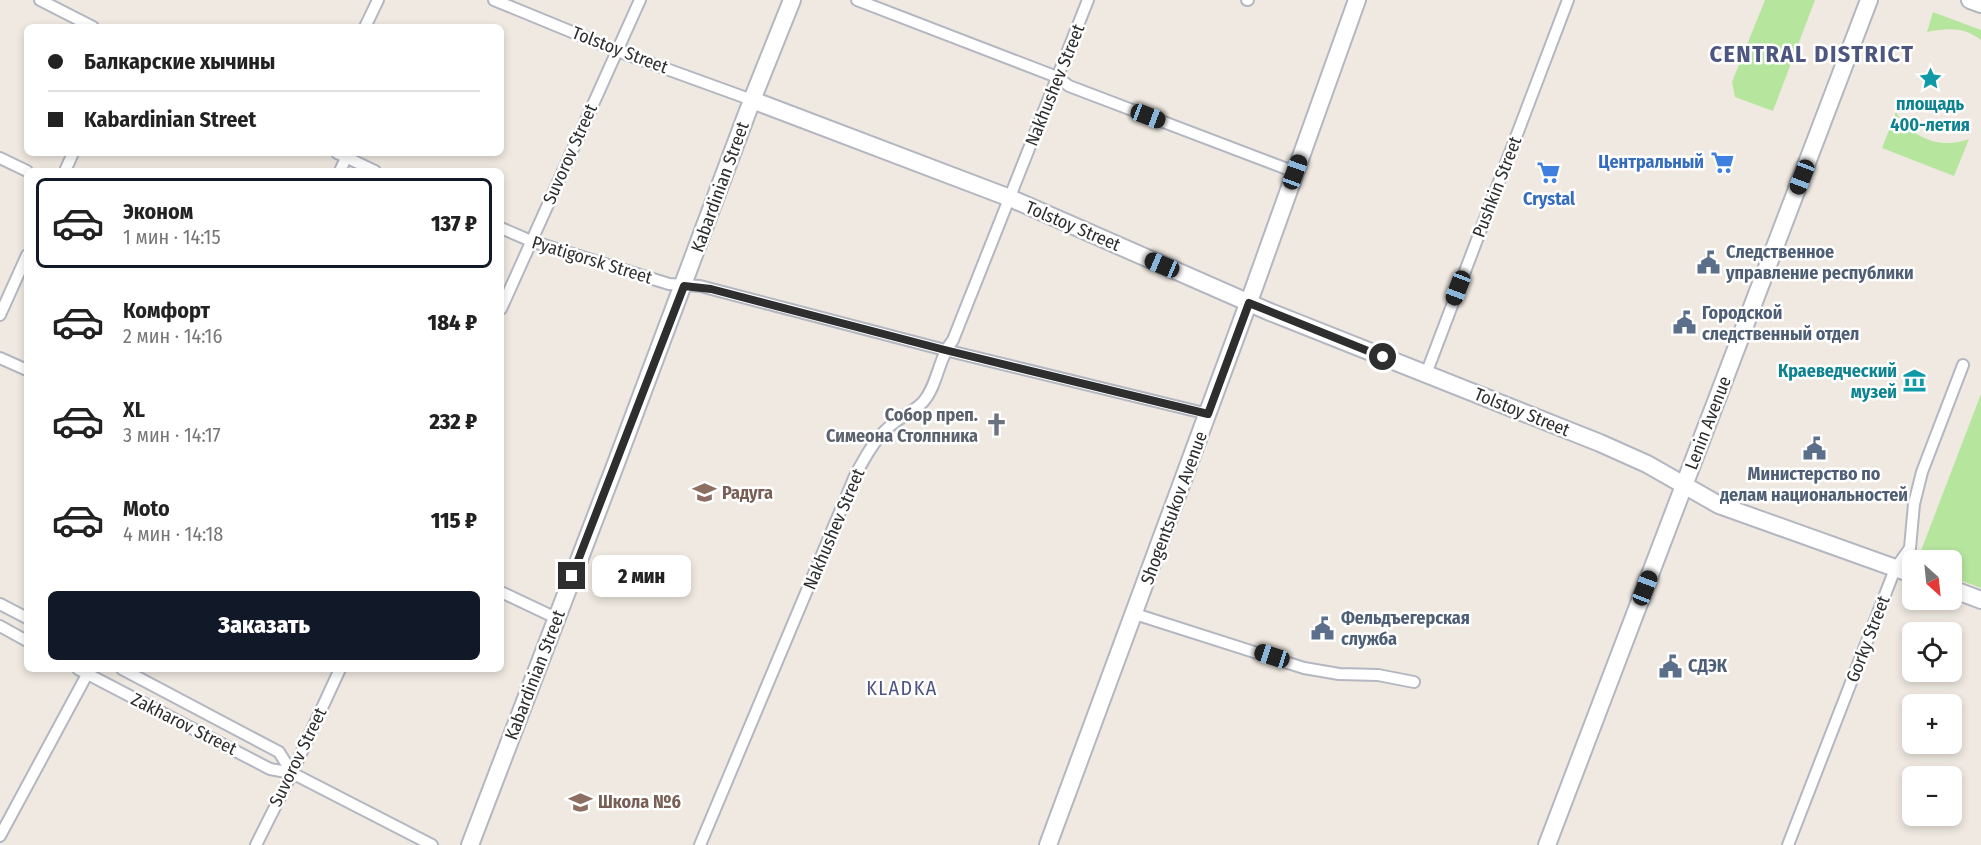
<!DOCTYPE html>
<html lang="ru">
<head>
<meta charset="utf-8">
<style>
  :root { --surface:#fff; --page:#f2f2f2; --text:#222; --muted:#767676; --line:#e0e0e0; --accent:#111827 }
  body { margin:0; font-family:"Fira Sans Condensed",sans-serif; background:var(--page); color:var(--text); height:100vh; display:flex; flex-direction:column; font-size:22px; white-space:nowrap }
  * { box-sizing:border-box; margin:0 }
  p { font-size:20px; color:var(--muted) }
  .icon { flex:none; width:33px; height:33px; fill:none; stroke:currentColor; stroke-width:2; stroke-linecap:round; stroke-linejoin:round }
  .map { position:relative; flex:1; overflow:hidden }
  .side { position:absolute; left:24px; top:168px; width:480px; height:504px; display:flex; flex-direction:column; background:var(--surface); border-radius:9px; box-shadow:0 3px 9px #0003 }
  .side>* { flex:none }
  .banner { position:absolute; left:24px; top:24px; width:480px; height:132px; border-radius:9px; box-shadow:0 3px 9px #0003; display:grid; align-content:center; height:132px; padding:0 24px; background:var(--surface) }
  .needle { width:39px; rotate:153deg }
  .tools { position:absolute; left:1902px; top:550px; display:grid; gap:12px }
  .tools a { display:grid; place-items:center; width:60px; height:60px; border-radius:9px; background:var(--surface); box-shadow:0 3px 9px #0003; font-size:30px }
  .end { position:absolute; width:27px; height:27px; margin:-14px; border:8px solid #2e2e2e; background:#fff; box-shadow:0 0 0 3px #fff }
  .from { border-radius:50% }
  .bubble { position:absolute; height:42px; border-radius:9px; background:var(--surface); box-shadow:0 3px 9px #0003; font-size:20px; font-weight:800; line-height:42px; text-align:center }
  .car { position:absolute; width:18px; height:36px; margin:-18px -9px; border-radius:8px; box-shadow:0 0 4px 2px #0007; background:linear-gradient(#222 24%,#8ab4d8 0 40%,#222 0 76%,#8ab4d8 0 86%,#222 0) }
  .banner b { display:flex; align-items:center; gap:21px; height:57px; font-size:22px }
  .banner b+b { border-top:2px solid var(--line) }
  .banner i { width:15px; height:15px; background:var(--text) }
  ul { padding:10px 0 0; list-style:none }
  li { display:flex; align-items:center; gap:18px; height:90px; margin:0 12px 9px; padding:0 12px; border:3px solid transparent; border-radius:9px }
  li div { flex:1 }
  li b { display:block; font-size:22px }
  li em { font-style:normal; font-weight:800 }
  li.selected { border-color:var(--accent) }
  li>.icon { width:54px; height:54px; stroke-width:1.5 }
  .primary-button { display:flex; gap:12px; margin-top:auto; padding:12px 24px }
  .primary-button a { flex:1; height:69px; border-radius:9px; background:var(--accent); color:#fff; font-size:24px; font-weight:800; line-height:69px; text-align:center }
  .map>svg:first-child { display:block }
</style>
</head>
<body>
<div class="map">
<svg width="1981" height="845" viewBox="0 0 1981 845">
  <rect width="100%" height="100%" fill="#efe9e1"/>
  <g fill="#b6e59e">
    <path d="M1765 0H1815L1773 111 1735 97 1732 82Z"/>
    <path d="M1933 12 1981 30V40C1964 27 1948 28 1927 32Z"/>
    <path d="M1896 112C1910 138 1942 150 1969 139L1954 176 1882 148Z"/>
    <path d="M1981 394V588L1952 577V561H1920L1919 556Z"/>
  </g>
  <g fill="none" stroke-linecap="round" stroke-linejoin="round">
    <defs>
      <g id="street">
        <path d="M40 0 93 27"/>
        <path d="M494 0 628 55 752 100"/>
        <path d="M857 0 1057 77 1069 86 1295 172"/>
        <path d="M1247 0H1248"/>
        <path d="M365 27 378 0"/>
        <path d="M337 153 375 171"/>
        <path d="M0 158 27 171"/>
        <path d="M65 171 73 153"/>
        <path d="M340 171 346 158"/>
        <path d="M501 228 531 241 669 284 700 286 945 350 1208 414"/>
        <path d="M501 309 640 0"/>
        <path d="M0 315 27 255"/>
        <path d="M0 358 27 370"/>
        <path d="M1426 374 1568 0"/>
        <path d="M501 592 556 618"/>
        <path d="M0 604 27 618"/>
        <path d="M1135 614 1304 668 1339 674 1378 675 1414 682"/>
        <path d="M0 626 27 641"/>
        <path d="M78 669 270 769 292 773 432 845"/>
        <path d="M122 669 279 752 292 773"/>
        <path d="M0 836 90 669"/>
        <path d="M256 845 292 773 340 669"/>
        <path d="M700 845 855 476C864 459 874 440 889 427 899 417 914 412 923 402 938 385 938 358 953 340L1088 0"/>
        <path d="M1788 845 1895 569 1910 548 1914 504 1922 472 1963 365"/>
      </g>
      <g id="secondary">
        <path d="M1970 0 1981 4"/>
        <path d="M752 100 1010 198 1270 312 1600 443 1647 464 1719 505 1912 574"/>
        <path d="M1952 589 1981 600"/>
        <path d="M470 845 615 466 752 100 792 0"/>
        <path d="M1048 845 1255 285 1357 0"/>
        <path d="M1547 845 1869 0"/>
      </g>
    </defs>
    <use href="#street" stroke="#b4b7c1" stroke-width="14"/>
    <use href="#secondary" stroke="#b4b7c1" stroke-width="20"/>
    <use href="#street" stroke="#fff" stroke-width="10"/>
    <use href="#secondary" stroke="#fff" stroke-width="16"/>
  </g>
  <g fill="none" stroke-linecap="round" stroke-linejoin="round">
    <path stroke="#2e2e2e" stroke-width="8" d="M572 576 684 286 711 289 945 350 1208 414 1249 303 1383 357"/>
  </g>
  <defs>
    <symbol id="sight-bare" viewBox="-9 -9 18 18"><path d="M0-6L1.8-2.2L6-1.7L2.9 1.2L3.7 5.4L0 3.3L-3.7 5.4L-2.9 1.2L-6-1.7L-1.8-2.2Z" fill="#0f9aa8" stroke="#fff" stroke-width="2.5" paint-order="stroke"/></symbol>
    <symbol id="supermarket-bare" viewBox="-9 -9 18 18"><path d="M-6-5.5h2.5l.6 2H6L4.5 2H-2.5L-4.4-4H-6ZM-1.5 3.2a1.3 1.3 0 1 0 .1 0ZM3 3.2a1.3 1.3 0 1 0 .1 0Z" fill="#3f7fe0" stroke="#fff" stroke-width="2.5" paint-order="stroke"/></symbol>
    <symbol id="civic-bare" viewBox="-9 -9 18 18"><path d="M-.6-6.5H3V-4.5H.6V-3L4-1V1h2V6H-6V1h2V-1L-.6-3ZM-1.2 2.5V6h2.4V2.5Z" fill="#5c6f8a" stroke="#fff" stroke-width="2.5" paint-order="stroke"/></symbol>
    <symbol id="museum-bare" viewBox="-9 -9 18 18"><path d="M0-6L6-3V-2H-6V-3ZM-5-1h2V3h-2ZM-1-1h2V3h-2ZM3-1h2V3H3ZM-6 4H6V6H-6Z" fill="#0f9aa8" stroke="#fff" stroke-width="2.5" paint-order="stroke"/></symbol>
    <symbol id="church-bare" viewBox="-9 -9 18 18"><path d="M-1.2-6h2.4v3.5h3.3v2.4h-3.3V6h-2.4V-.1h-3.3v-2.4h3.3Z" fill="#6b7280" stroke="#fff" stroke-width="2.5" paint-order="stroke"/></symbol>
    <symbol id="school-bare" viewBox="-9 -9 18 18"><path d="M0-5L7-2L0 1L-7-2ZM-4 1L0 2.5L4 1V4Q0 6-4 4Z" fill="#8d6e63" stroke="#fff" stroke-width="2.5" paint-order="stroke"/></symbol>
  </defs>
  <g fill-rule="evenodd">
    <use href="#sight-bare" x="1914" y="62" width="33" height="33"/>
    <use href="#supermarket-bare" x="1706" y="146" width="33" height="33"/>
    <use href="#supermarket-bare" x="1532" y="156" width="33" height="33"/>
    <use href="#civic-bare" x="1692" y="246" width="33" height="33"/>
    <use href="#civic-bare" x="1668" y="306" width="33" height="33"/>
    <use href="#museum-bare" x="1898" y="364" width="33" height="33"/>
    <use href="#church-bare" x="980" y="408" width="33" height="33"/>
    <use href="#civic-bare" x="1798" y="432" width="33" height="33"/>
    <use href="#school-bare" x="688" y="476" width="33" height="33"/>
    <use href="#civic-bare" x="1306" y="612" width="33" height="33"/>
    <use href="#civic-bare" x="1654" y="650" width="33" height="33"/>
    <use href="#school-bare" x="564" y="786" width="33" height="33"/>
  </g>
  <g text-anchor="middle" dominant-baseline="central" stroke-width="5" stroke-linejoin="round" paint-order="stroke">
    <g font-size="18" fill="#2e2e2e" stroke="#fff">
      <text transform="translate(620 50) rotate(21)">Tolstoy Street</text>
      <text transform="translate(1055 85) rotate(-68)">Nakhushev Street</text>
      <text transform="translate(570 154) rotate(-66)">Suvorov Street</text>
      <text transform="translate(720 187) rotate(-70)">Kabardinian Street</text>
      <text transform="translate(1497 187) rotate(-69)">Pushkin Street</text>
      <text transform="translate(1073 226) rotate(23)">Tolstoy Street</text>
      <text transform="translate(592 260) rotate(17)">Pyatigorsk Street</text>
      <text transform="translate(1522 412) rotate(22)">Tolstoy Street</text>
      <text transform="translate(1708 423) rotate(-69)">Lenin Avenue</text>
      <text transform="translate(1174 508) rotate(-70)">Shogentsukov Avenue</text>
      <text transform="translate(834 529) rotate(-67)">Nakhushev Street</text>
      <text transform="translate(1868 639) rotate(-69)">Gorky Street</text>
      <text transform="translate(535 675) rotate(-69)">Kabardinian Street</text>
      <text transform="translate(184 724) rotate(27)">Zakharov Street</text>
      <text transform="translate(298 757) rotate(-64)">Suvorov Street</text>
    </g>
    <g font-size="18" font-weight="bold" fill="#0d838f" stroke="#fff">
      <text x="1930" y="104">площадь<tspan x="1930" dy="21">400-летия</tspan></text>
      <text x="1897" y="371" text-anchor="end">Краеведческий<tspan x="1897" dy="21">музей</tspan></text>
    </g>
    <g font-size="18" font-weight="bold" fill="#366cbe" stroke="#fff" text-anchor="end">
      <text x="1704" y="162">Центральный</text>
      <text x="1549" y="199" text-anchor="middle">Crystal</text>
    </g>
    <g font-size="18" font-weight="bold" fill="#4e5e75" stroke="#fff" text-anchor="start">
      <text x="1726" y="252">Следственное<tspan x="1726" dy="21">управление республики</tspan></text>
      <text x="1702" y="313">Городской<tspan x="1702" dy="21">следственный отдел</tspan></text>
      <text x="1814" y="474" text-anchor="middle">Министерство по<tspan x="1814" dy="21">делам национальностей</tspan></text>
      <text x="1341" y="618">Фельдъегерская<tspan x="1341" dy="21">служба</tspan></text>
      <text x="1688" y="666">СДЭК</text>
    </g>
    <g font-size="18" font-weight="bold" fill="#5b616d" stroke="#fff" text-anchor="end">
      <text x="978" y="415">Собор преп.<tspan x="978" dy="21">Симеона Столпника</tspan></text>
    </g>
    <g font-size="18" font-weight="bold" fill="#785e54" stroke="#fff" text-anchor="start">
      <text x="722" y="493">Радуга</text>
      <text x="598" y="802">Школа №6</text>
    </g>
    <g font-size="20" letter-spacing="1.5" fill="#4d5680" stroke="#fff">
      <text x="902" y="688">KLADKA</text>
    </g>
    <g font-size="24" font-weight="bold" letter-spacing="1.5" fill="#4d5680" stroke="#fff">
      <text x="1812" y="54">CENTRAL DISTRICT</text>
    </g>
  </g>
</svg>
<div class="tools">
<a><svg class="needle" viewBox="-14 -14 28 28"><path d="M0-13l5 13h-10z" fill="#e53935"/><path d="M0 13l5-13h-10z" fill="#767676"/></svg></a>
<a><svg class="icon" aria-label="locate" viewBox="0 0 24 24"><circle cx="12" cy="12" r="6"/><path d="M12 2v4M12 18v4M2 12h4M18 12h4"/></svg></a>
<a>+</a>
<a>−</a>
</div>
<i class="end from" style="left:1383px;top:357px"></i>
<i class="end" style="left:572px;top:576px"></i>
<div class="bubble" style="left:592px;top:555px;width:99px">2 мин</div>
<i class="car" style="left:1148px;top:116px;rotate:111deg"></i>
<i class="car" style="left:1295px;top:172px;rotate:20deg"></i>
<i class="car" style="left:1802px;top:177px;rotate:201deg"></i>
<i class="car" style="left:1162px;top:265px;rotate:293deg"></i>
<i class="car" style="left:1458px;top:288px;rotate:201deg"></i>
<i class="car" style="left:1645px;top:588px;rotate:21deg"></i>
<i class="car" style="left:1272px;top:656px;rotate:288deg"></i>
<div class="banner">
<b><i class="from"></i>Балкарские хычины</b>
<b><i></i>Kabardinian Street</b>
</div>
<section class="side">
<ul>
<li class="selected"><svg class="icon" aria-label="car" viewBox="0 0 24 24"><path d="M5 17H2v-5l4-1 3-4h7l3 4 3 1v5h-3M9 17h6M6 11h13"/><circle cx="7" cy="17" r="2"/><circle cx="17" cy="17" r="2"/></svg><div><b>Эконом</b><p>1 мин · 14:15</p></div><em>137 ₽</em></li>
<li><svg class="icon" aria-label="car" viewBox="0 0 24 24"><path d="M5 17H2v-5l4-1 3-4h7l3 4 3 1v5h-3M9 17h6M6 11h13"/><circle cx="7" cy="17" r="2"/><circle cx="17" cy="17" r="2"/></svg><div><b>Комфорт</b><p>2 мин · 14:16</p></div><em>184 ₽</em></li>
<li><svg class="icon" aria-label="car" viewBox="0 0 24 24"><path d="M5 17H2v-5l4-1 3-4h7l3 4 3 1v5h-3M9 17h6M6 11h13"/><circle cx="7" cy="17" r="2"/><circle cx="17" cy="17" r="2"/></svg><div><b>XL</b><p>3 мин · 14:17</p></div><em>232 ₽</em></li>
<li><svg class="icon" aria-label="car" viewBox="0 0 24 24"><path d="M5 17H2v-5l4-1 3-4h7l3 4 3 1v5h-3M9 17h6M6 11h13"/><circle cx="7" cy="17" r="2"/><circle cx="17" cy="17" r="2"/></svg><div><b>Moto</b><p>4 мин · 14:18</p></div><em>115 ₽</em></li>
</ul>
<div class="primary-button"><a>Заказать</a></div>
</section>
</div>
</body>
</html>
